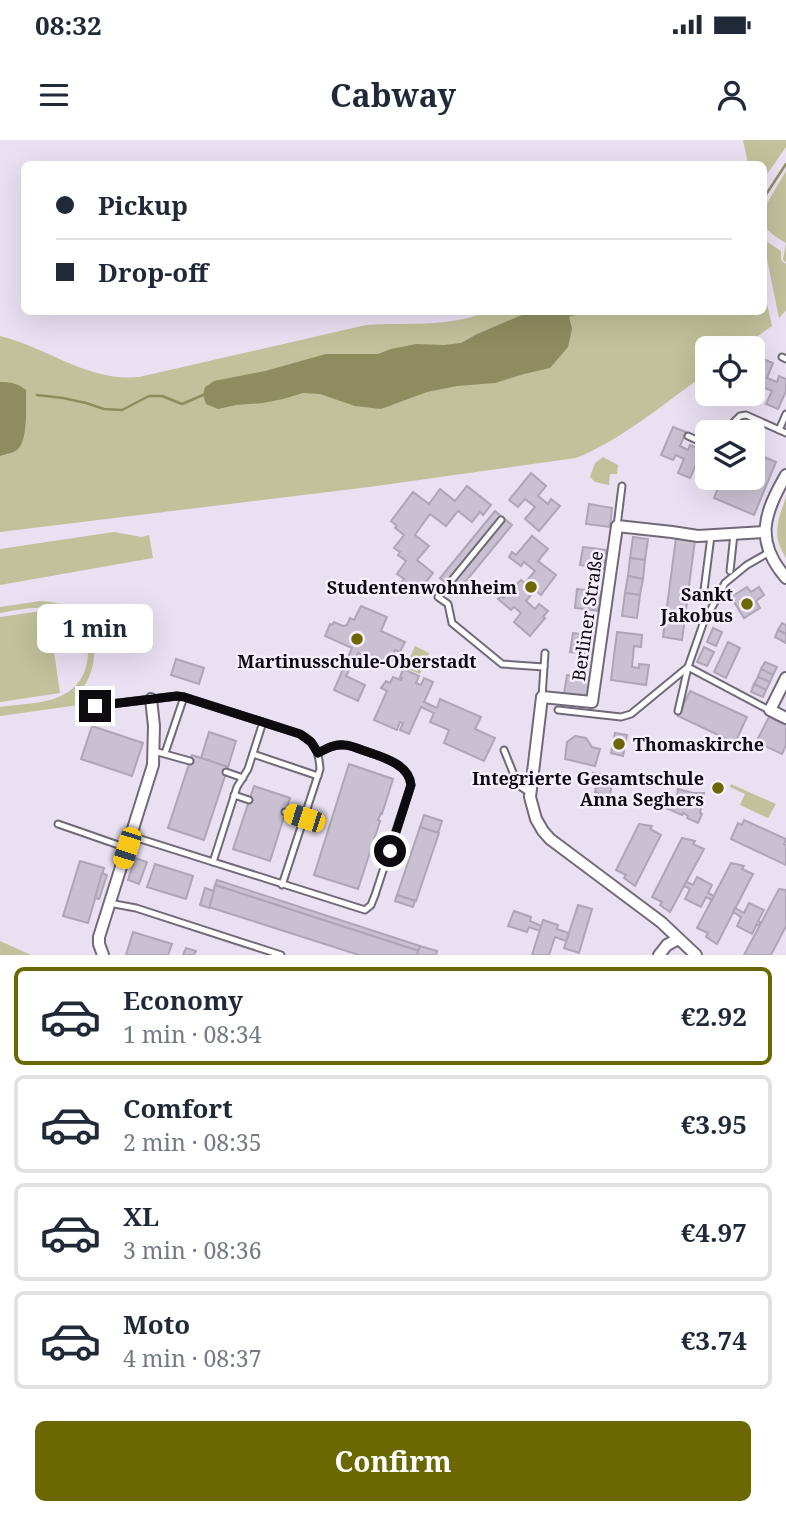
<!DOCTYPE html>
<html lang="en">
<head>
<meta charset="utf-8">
<style>
  :root { --surface:#fff; --page:#f2f2f3; --text:#1f2937; --muted:#747a83; --line:#e0e1e3; --accent:#6b6802 }
  body { margin:0; font-family:"Noto Serif",serif; background:var(--page); color:var(--text); height:100vh; display:flex; flex-direction:column; font-size:26px; white-space:nowrap }
  * { box-sizing:border-box; margin:0 }
  p { font-size:23px; color:var(--muted) }
  .icon { flex:none; width:38px; height:38px; fill:none; stroke:currentColor; stroke-width:2; stroke-linecap:round; stroke-linejoin:round }
  .map { position:relative; height:815px; overflow:hidden }
  .side { display:flex; flex-direction:column; background:var(--surface); flex:1 }
  .side>* { flex:none }
  .hud { position:absolute; left:21px; top:21px; width:746px; height:154px; border-radius:10px; box-shadow:0 7px 28px #0002; display:grid; align-content:center; height:154px; padding:0 35px; background:var(--surface) }
  .buttons { position:absolute; left:695px; top:196px; display:grid; gap:14px }
  .buttons a { display:grid; place-items:center; width:70px; height:70px; border-radius:10px; background:var(--surface); box-shadow:0 7px 28px #0002; font-size:35px }
  .end { position:absolute; width:32px; height:32px; margin:-16px; border:9px solid #0e0b10; background:#fff; box-shadow:0 0 0 4px #fff }
  .from { border-radius:50% }
  .bubble { position:absolute; height:49px; border-radius:10px; background:var(--surface); box-shadow:0 7px 28px #0002; font-size:23px; font-weight:700; line-height:49px; text-align:center }
  .car { position:absolute; width:21px; height:42px; margin:-21px -10px; border-radius:9px; box-shadow:0 0 5px 2px #0007; background:linear-gradient(#f5c518 24%,#345 0 40%,#f5c518 0 76%,#345 0 86%,#f5c518 0) }
  .hud b { display:flex; align-items:center; gap:24px; height:66px; font-size:26px }
  .hud b+b { border-top:2px solid var(--line) }
  .hud i { width:18px; height:18px; background:var(--text) }
  ul { padding:12px 0 0; list-style:none }
  li { display:flex; align-items:center; gap:21px; height:98px; margin:0 14px 10px; padding:0 21px; border:4px solid var(--line); border-radius:10px }
  li div { flex:1 }
  li b { display:block; font-size:26px }
  li em { font-style:normal; font-weight:700 }
  li.selected { border-color:var(--accent) }
  li>.icon { width:63px; height:63px; stroke-width:1.5 }
  .primary-button { display:flex; gap:14px; margin-top:auto; padding:14px 35px }
  .primary-button a { flex:1; height:80px; border-radius:10px; background:var(--accent); color:#fff; font-size:28px; font-weight:700; line-height:80px; text-align:center }
  .status { display:flex; justify-content:space-between; align-items:center; height:49px; padding:0 35px; background:var(--surface); direction:ltr }
  .status svg { height:19px; fill:currentColor }
  header { display:flex; justify-content:space-between; align-items:center; height:91px; padding:0 35px; background:var(--surface); font-size:32px; font-weight:700 }
  .map>svg:first-child { display:block }
</style>
</head>
<body>
<div class="status"><b>08:32</b><svg viewBox="0 0 49 12"><path d="M0 12V9h3v3zM5 12V6h3v6zM10 12V3h3v9zM15 12V0h3v12zM26 1h20v11H26zM47 4h2v5h-2z"/></svg></div>
<header><svg class="icon" aria-label="menu" viewBox="0 0 24 24"><path d="M4 6h16M4 12h16M4 18h16"/></svg>Cabway<svg class="icon" aria-label="person" viewBox="0 0 24 24"><circle cx="12" cy="8" r="4"/><path d="M4 21q1-7 8-7t8 7"/></svg></header>
<div class="map">
<svg width="786" height="815" viewBox="0 0 786 815">
  <rect width="100%" height="100%" fill="#e9e0f1"/>
  <g fill="#c1c19b">
    <path d="M743 0H786V7L763 40V24H748Z"/>
    <path d="M786 31V122L783 120 786 103 776 97 763 86V70Z"/>
    <path d="M763 99 781 111V120L786 124V170L779 178Z"/>
    <path d="M763 146 772 186 741 208H707V233C667 261 622 300 576 318L369 347 0 392V196C49 208 87 242 139 237L366 185C406 182 448 188 486 172H763Z"/>
    <path d="M603 317 618 325 617 334H610L609 345 595 342 590 337 595 323Z"/>
    <path d="M786 357V418C771 395 778 380 786 357Z"/>
    <path d="M114 392 142 397 149 395 153 418 0 445V409Z"/>
    <path d="M40 461C89 462 108 508 84 547L86 564 0 576V567C19 564 46 564 63 555 98 538 96 484 58 471 40 464 19 470 0 473V467Z"/>
    <path d="M48 470 60 553 0 562V477Z"/>
    <path d="M415 506 429 513 420 534 405 528Z"/>
    <path d="M731 644 776 664 768 678 740 665 745 654 730 647Z"/>
    <path d="M0 801 31 815H0Z"/>
  </g>
  <g fill="#8e8d60">
    <path d="M529 172H568L572 189 568 207 550 228 524 234 495 243 457 246 427 252 381 269 355 266 320 254 303 253 283 259 263 263 236 265 218 269 206 264 203 255 205 247 214 241 265 231 326 214H378L391 209 416 204 444 205 461 203 477 194Z"/>
    <path d="M0 242C10 242 18 243 26 250V253C26 267 28 302 17 310 13 313 5 314 0 316Z"/>
  </g>
  <g fill="none" stroke-linecap="round" stroke-linejoin="round">
    <g stroke="#8e8d60" stroke-width="2.5">
      <path d="M763 59 786 24"/>
      <path d="M567 176 580 172"/>
      <path d="M37 255 63 258 86 263 104 269 122 270 149 256H162L182 264 203 255"/>
    </g>
  </g>
  <g fill="#c9c0d1" stroke="#aea5b6" stroke-width="2">
    <path d="M761 218 773 223 767 238 777 242 779 236 786 239V251L778 269 766 264 772 251 763 247 761 251 752 248V239Z"/>
    <path d="M673 287 686 292 680 306 688 310 690 305 703 310 690 338 678 333 684 319 676 315 673 320 661 315Z"/>
    <path d="M752 312 776 322 754 375 714 358 722 338H752Z"/>
    <path d="M531 333 546 346 538 356 548 364 551 359 560 366 539 391 525 379 535 367 525 359 518 367 509 360Z"/>
    <path d="M467 346 491 365 483 375 480 372 472 382 458 371 446 386 430 374 415 395 429 406 417 420 433 433 420 450 416 447 413 450 402 442 404 439 397 434 406 421 398 415 400 412 394 408 404 395 395 388 397 386 391 381 413 352 429 364 440 349 455 361Z"/>
    <path d="M589 364 612 368 610 387 586 384Z"/>
    <path d="M495 371 512 385 457 452 440 438Z"/>
    <path d="M532 396 548 409 538 421 556 435 541 455 535 450 526 461 535 469 539 464 548 471 543 477 545 478 530 496 514 482 521 473 514 467 511 470 498 459 501 456 503 458 521 440 525 443 535 431 524 422 521 426 509 417 512 412 516 415Z"/>
    <path d="M633 397 648 399 645 420 630 418Z"/>
    <path d="M676 398 695 400 682 500 663 497Z"/>
    <path d="M583 407 607 410 604 429 580 425Z"/>
    <path d="M630 418 645 420 643 439 628 436Z"/>
    <path d="M628 436 643 439 640 455 625 453Z"/>
    <path d="M747 447 751 452 759 447 764 455 756 461 760 468 744 478 731 457Z"/>
    <path d="M577 449 601 452 598 471 575 468Z"/>
    <path d="M625 453 640 455 637 478 622 476Z"/>
    <path d="M361 466 387 477 381 491 405 502 400 512 395 510 390 524 371 518V520L358 513 346 536 365 545 358 561 334 550 352 508 325 496 330 484 332 485 334 482 343 486 347 485 350 478 354 480Z"/>
    <path d="M782 483 786 485V494L778 490Z"/>
    <path d="M713 488 722 492 716 506 707 502Z"/>
    <path d="M778 490 786 494V503L775 497Z"/>
    <path d="M617 492 642 495 641 507 634 506 632 527 639 528V524L649 525 646 545 611 540Z"/>
    <path d="M573 493 596 496 593 514 570 512Z"/>
    <path d="M728 502 740 508 726 538 714 532Z"/>
    <path d="M704 507 714 512 707 526 697 522Z"/>
    <path d="M176 519 204 528 199 544 171 535Z"/>
    <path d="M765 522 777 527 773 535 761 529Z"/>
    <path d="M403 529 419 536 416 543 421 545 424 538 433 542 424 562 437 568 440 559 481 577 475 589 495 598 484 621 444 603 449 590 430 582 434 573 421 567 409 594 400 590 403 583 400 582 397 590 374 580 387 551 381 548 386 541 390 543 393 537 401 540 402 538 400 537Z"/>
    <path d="M761 529 773 535 770 542 758 537Z"/>
    <path d="M567 535 590 538 588 557 564 554Z"/>
    <path d="M758 537 770 542 766 550 754 544Z"/>
    <path d="M754 544 766 550 763 557 751 552Z"/>
    <path d="M690 551 747 577 735 603 678 576Z"/>
    <path d="M769 577 786 585V605L782 614 756 602Z"/>
    <path d="M92 586 143 603 132 636 81 619Z"/>
    <path d="M209 592 236 601 228 627 201 618Z"/>
    <path d="M615 593 627 595 623 616 611 613Z"/>
    <path d="M575 596 586 598 592 607 600 609 595 626 565 619 567 602Z"/>
    <path d="M192 615 228 627 204 700 168 688Z"/>
    <path d="M349 624 393 639 382 674 381 673 378 680 380 681 358 749 314 735Z"/>
    <path d="M593 633 605 635 604 643 612 645 609 658 597 656 598 653 595 652 597 643 591 642Z"/>
    <path d="M254 646 290 658 270 721 233 709Z"/>
    <path d="M678 649 693 653H704L700 673 702 674 698 683 687 678 688 676 683 673 682 675 666 668 670 659 676 662Z"/>
    <path d="M424 675 442 681 438 693 420 687Z"/>
    <path d="M744 680 786 699 784 704 786 705V725L731 699 738 683 742 685Z"/>
    <path d="M639 684 652 686 650 689 661 695 635 746 624 738 626 735 616 730Z"/>
    <path d="M420 687 439 693 416 761 397 755Z"/>
    <path d="M682 698 695 701 693 704 704 709 670 772 660 765 662 762 652 757Z"/>
    <path d="M135 718 147 722 139 744 128 740Z"/>
    <path d="M80 721 104 728 88 783 63 776Z"/>
    <path d="M731 723 744 726 742 729 753 734 717 804 706 797 708 793 697 788Z"/>
    <path d="M155 724 193 736 186 759 147 747Z"/>
    <path d="M102 733 107 735 99 759 95 758Z"/>
    <path d="M697 737 712 745 708 753 714 756 712 760 706 757 701 767 685 759 690 749 684 746 687 742 693 745Z"/>
    <path d="M217 740 420 806 419 811 215 745Z"/>
    <path d="M215 745 419 811 417 815H359L209 767Z"/>
    <path d="M205 748 214 751 209 768 200 765Z"/>
    <path d="M779 749 786 750V786L771 815H744Z"/>
    <path d="M397 755 415 761 413 767 395 761Z"/>
    <path d="M749 763 764 770 758 781 761 782 759 786 757 784 752 794 737 786 741 777 733 772 735 768 744 773Z"/>
    <path d="M578 765 592 769 579 813 564 808Z"/>
    <path d="M514 771 531 777 530 781 542 786 540 791 529 787 527 792 508 786Z"/>
    <path d="M543 780 558 785 557 789 569 793 566 801 555 797 549 815H532Z"/>
    <path d="M133 792 172 804 168 815H126Z"/>
    <path d="M420 806 437 811 436 815H417Z"/>
    <path d="M186 808 196 811 194 815H183Z"/>
  </g>
  <g fill="none" stroke-linecap="round" stroke-linejoin="round">
    <defs>
      <g id="lane">
        <path d="M782 217 786 219"/>
        <path d="M779 290 786 274"/>
        <path d="M724 292 740 276 746 275 786 293"/>
        <path d="M688 296 707 305"/>
        <path d="M501 380 438 457 448 464 452 483 502 524 544 527 542 557"/>
        <path d="M617 386 622 346"/>
        <path d="M730 431 734 394"/>
        <path d="M703 458 711 396"/>
        <path d="M544 527 545 513"/>
        <path d="M84 567 177 556 184 557 300 594C315 601 319 613 320 629L282 745"/>
        <path d="M558 570 621 577 631 574 688 527 703 484 725 443 747 425 768 413"/>
        <path d="M678 571 688 527 769 570"/>
        <path d="M504 610 518 645 530 653"/>
        <path d="M154 611 190 621"/>
        <path d="M165 613 184 557"/>
        <path d="M253 614 318 636"/>
        <path d="M226 632 243 638"/>
        <path d="M234 655 249 660"/>
        <path d="M285 672 305 678"/>
        <path d="M58 684 127 708"/>
        <path d="M131 696 365 770 371 765 375 755 411 645C410 624 382 617 365 611 358 609 351 605 344 605 334 604 326 609 318 613"/>
        <path d="M213 722 237 647 248 629 263 582"/>
        <path d="M109 763 136 768 281 815"/>
      </g>
      <g id="street">
        <path d="M786 335C764 373 754 401 786 438"/>
        <path d="M786 538 770 570 786 578"/>
        <path d="M103 815 99 804V797L153 625 154 586 151 559"/>
        <path d="M659 815 667 805 678 799"/>
        <path d="M696 815 661 782 550 699 543 691 536 679 530 657 542 557 592 562 617 386 672 392 698 396 765 392"/>
      </g>
    </defs>
    <use href="#lane" stroke="#726978" stroke-width="9"/>
    <use href="#street" stroke="#726978" stroke-width="14"/>
    <use href="#lane" stroke="#fff" stroke-width="5"/>
    <use href="#street" stroke="#fff" stroke-width="10"/>
  </g>
  <g fill="none" stroke-linecap="round" stroke-linejoin="round">
    <path stroke="#0e0b10" stroke-width="9" d="M95 566 177 556 184 557 300 594 311 602 318 613C326 609 334 604 344 605 351 605 358 609 365 611 382 617 409 624 411 645L390 711"/>
  </g>
  <g fill="#6b6802" stroke="#f6edfe" stroke-width="2.5">
    <circle cx="531" cy="447" r="7"/>
    <circle cx="747" cy="464" r="7"/>
    <circle cx="357" cy="499" r="7"/>
    <circle cx="619" cy="604" r="7"/>
    <circle cx="718" cy="648" r="7"/>
  </g>
  <g text-anchor="middle" dominant-baseline="central" stroke-width="5" stroke-linejoin="round" paint-order="stroke">
    <g font-size="18" font-weight="bold" fill="#0e0b10" stroke="#f6edfe" text-anchor="end">
      <text x="517" y="447">Studentenwohnheim</text>
      <text x="733" y="454">Sankt<tspan x="733" dy="21">Jakobus</tspan></text>
      <text x="357" y="521" text-anchor="middle">Martinusschule-Oberstadt</text>
      <text x="633" y="604" text-anchor="start">Thomaskirche</text>
      <text x="704" y="638">Integrierte Gesamtschule<tspan x="704" dy="21">Anna Seghers</tspan></text>
    </g>
    <g font-size="18" fill="#0e0b10" stroke="#f6edfe">
      <text transform="translate(587 476) rotate(-82)">Berliner Straße</text>
    </g>
  </g>
</svg>
<div class="buttons">
<a><svg class="icon" aria-label="locate" viewBox="0 0 24 24"><circle cx="12" cy="12" r="6"/><path d="M12 2v4M12 18v4M2 12h4M18 12h4"/></svg></a>
<a><svg class="icon" aria-label="layers" viewBox="0 0 24 24"><path d="M12 4l9 5-9 5-9-5zM3 14l9 5 9-5"/></svg></a>
</div>
<i class="end from" style="left:390px;top:711px"></i>
<i class="end" style="left:95px;top:566px"></i>
<div class="bubble" style="left:37px;top:464px;width:116px">1 min</div>
<i class="car" style="left:304px;top:678px;rotate:288deg"></i>
<i class="car" style="left:127px;top:708px;rotate:198deg"></i>
<div class="hud">
<b><i class="from"></i>Pickup</b>
<b><i></i>Drop-off</b>
</div>
</div>
<section class="side">
<ul>
<li class="selected"><svg class="icon" aria-label="car" viewBox="0 0 24 24"><path d="M5 17H2v-5l4-1 3-4h7l3 4 3 1v5h-3M9 17h6M6 11h13"/><circle cx="7" cy="17" r="2"/><circle cx="17" cy="17" r="2"/></svg><div><b>Economy</b><p>1 min · 08:34</p></div><em>€2.92</em></li>
<li><svg class="icon" aria-label="car" viewBox="0 0 24 24"><path d="M5 17H2v-5l4-1 3-4h7l3 4 3 1v5h-3M9 17h6M6 11h13"/><circle cx="7" cy="17" r="2"/><circle cx="17" cy="17" r="2"/></svg><div><b>Comfort</b><p>2 min · 08:35</p></div><em>€3.95</em></li>
<li><svg class="icon" aria-label="car" viewBox="0 0 24 24"><path d="M5 17H2v-5l4-1 3-4h7l3 4 3 1v5h-3M9 17h6M6 11h13"/><circle cx="7" cy="17" r="2"/><circle cx="17" cy="17" r="2"/></svg><div><b>XL</b><p>3 min · 08:36</p></div><em>€4.97</em></li>
<li><svg class="icon" aria-label="car" viewBox="0 0 24 24"><path d="M5 17H2v-5l4-1 3-4h7l3 4 3 1v5h-3M9 17h6M6 11h13"/><circle cx="7" cy="17" r="2"/><circle cx="17" cy="17" r="2"/></svg><div><b>Moto</b><p>4 min · 08:37</p></div><em>€3.74</em></li>
</ul>
<div class="primary-button"><a>Confirm</a></div>
</section>
</body>
</html>
